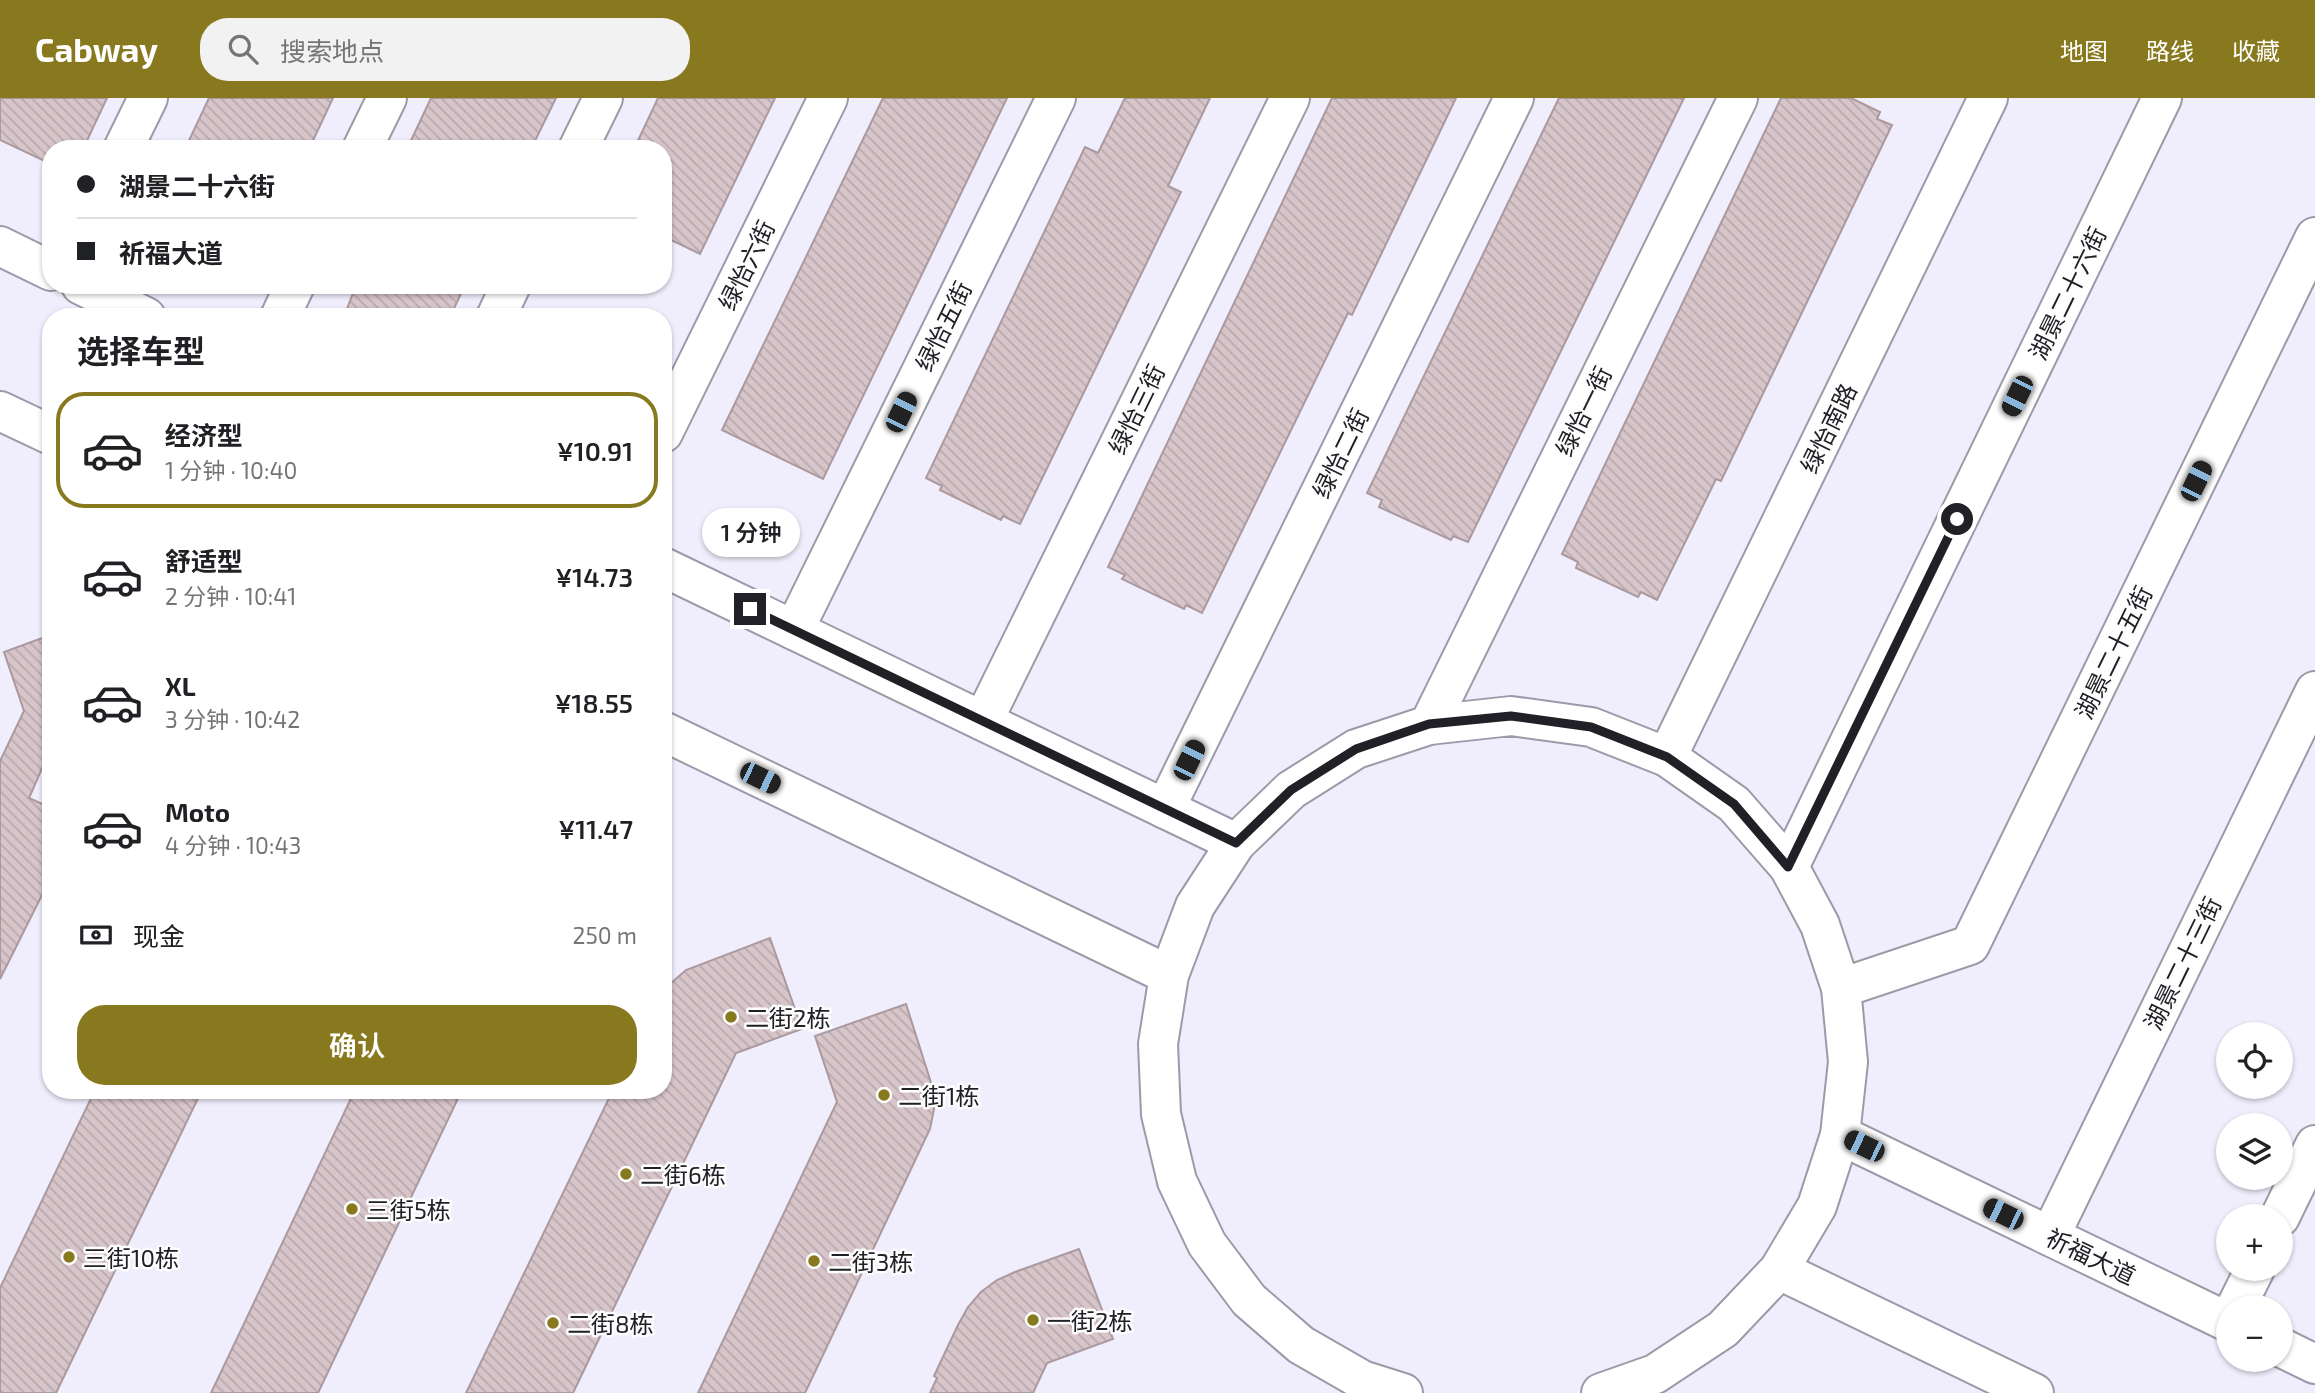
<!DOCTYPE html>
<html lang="zh">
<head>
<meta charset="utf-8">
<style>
  :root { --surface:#fff; --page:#f2f2f2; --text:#202124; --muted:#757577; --line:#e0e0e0; --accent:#89791e }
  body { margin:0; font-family:"Exo 2","Noto Sans SC",sans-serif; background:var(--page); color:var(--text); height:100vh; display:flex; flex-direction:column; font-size:26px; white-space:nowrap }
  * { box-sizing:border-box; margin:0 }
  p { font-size:23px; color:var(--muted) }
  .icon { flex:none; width:38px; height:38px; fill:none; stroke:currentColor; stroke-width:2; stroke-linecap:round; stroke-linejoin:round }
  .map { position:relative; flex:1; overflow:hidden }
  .drawer { position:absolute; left:42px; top:210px; width:630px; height:791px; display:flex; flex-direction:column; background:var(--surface); border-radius:28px; box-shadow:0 2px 5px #0004 }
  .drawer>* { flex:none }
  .top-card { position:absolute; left:42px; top:42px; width:630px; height:154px; border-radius:28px; box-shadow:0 2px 5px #0004; display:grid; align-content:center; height:154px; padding:0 35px; background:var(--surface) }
  .tools { position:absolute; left:2216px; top:924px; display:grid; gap:14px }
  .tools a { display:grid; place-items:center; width:77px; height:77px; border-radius:50%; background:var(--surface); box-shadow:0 2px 5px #0004; font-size:35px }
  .end { position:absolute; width:32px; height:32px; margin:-16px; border:9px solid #212026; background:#fff; box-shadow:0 0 0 4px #fff }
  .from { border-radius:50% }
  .bubble { position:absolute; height:49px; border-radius:24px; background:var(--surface); box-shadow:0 2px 5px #0004; font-size:23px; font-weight:600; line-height:49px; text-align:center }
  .car { position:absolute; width:21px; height:42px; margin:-21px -10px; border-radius:9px; box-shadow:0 0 5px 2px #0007; background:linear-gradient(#222 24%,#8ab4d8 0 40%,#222 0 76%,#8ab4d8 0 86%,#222 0) }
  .top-card b { display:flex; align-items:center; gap:24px; height:66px; font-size:26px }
  .top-card b+b { border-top:2px solid var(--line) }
  .top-card i { width:18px; height:18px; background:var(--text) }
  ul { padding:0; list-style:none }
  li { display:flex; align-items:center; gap:21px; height:116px; margin:0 14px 10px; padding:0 21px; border:4px solid transparent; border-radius:28px }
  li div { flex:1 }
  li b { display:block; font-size:26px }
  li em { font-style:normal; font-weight:600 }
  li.current { border-color:var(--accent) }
  li>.icon { width:63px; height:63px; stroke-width:1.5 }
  h2 { padding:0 35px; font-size:32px; line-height:84px }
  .pay { display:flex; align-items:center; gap:18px; height:77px; padding:0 35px; font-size:26px }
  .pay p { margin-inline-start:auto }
  .action { display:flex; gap:14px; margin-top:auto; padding:14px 35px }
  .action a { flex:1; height:80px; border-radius:28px; background:var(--accent); color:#fff; font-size:28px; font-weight:600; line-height:80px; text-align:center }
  header { display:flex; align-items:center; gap:42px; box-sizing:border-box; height:98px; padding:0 35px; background:var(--accent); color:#fff }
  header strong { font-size:33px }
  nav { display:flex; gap:38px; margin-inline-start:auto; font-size:24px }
  .search { width:490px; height:63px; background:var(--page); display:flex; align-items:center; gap:18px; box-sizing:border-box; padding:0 24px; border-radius:28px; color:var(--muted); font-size:26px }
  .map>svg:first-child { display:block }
</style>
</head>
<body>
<header>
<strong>Cabway</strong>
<div class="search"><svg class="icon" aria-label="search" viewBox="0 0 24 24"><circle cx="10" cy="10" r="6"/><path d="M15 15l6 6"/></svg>搜索地点</div>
<nav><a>地图</a><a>路线</a><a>收藏</a></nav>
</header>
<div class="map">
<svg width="2315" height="1295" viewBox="0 0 2315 1295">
  <defs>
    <pattern id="building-back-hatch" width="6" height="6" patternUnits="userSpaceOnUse" patternTransform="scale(1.75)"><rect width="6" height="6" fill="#d7c5ca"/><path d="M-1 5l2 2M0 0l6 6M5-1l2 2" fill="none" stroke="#b8a9ad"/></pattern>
  </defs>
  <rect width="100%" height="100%" fill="#f0edfd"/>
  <g fill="url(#building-back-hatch)" stroke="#aa999e" stroke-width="2">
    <path d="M0 0H107L83 51H51V66L0 42Z"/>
    <path d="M209 0H333L309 51H185Z"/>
    <path d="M431 0H556L531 51H407Z"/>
    <path d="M658 0H775L700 156 663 138V51H634Z"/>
    <path d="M883 0H1007L823 381 722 332Z"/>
    <path d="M1125 0H1210L1168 88 1181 94 1020 426 1003 418 1001 422 940 392 942 388 926 380 1085 49 1098 55Z"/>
    <path d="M1332 0H1456L1352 217 1348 215 1202 515 1186 507 1184 511 1122 481 1125 477 1108 469Z"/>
    <path d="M1559 0H1684L1468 444 1453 438 1451 442 1379 409 1382 402 1367 395Z"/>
    <path d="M1781 0H1851L1880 14 1877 21 1892 27 1721 383 1716 381 1657 502 1641 494 1638 499 1576 470 1578 464 1562 456Z"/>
    <path d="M356 187H465L450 219H344Z"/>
    <path d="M42 540 50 561 51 559V673L45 674 43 668 29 700 51 710V779L0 881V663L24 613 4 554Z"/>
    <path d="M770 840 802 931 736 955 573 1295H466L613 992H663V892L686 872Z"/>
    <path d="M906 906 933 991 934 1011 930 1031 805 1295H698L837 1004 815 938Z"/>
    <path d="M95 992H202L56 1295H0V1190Z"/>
    <path d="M355 992H462L318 1295H211Z"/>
    <path d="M1079 1151 1113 1241 1047 1265 1033 1295H930L937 1280 934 1278 958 1227 968 1209 981 1194 997 1182 1015 1174Z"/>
  </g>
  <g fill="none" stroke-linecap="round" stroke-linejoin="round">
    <defs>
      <g id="minor">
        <path d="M123 51 148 0"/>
        <path d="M362 51 387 0"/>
        <path d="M578 51 603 0"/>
        <path d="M0 148 51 173"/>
        <path d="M81 187 146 219"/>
        <path d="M280 219 295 187"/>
        <path d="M496 219 511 187"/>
        <path d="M0 313 51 337"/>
        <path d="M663 335 828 0"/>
        <path d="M663 469 1236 745"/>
        <path d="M794 532 1056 0"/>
        <path d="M983 623 1290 0"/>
        <path d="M1429 627 1738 0"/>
        <path d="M663 633 1169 877"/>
        <path d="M1667 659 1988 0"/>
        <path d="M1165 711 1514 0"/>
        <path d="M1789 769 2162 0"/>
        <path d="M1841 890 1970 847 2315 139"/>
        <path d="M1840 1037 2228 1224"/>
        <path d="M2280 1119 2315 1047"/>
        <path d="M2050 1138 2315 593"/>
        <path d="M1779 1172 2034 1295"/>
        <path d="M2236 1209 2255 1171"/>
        <path d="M2280 1249 2315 1266"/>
        <path d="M1403 1295 1362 1282 1301 1247 1249 1202 1207 1146 1177 1083 1161 1016 1158 946 1169 877 1195 808 1236 745 1291 692 1356 651 1429 627 1511 618 1591 629 1667 659 1734 706 1789 769 1820 827 1841 890 1848 964 1840 1037 1817 1108 1779 1172 1723 1231 1655 1276 1601 1295"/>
      </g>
    </defs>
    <use href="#minor" stroke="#9c9aa8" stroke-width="42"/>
    <use href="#minor" stroke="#fff" stroke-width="38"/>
  </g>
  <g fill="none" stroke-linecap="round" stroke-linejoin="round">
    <path stroke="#212026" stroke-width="9" d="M750 511 1236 745 1291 692 1356 651 1429 626 1511 618 1591 629 1667 659 1734 706 1788 769 1957 421"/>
  </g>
  <g fill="#89791e" stroke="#fdfdfd" stroke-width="2.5">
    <circle cx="731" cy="919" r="7"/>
    <circle cx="884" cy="997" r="7"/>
    <circle cx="626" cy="1076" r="7"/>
    <circle cx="352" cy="1111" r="7"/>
    <circle cx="69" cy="1159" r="7"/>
    <circle cx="814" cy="1163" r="7"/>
    <circle cx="1033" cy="1222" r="7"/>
    <circle cx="553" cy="1225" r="7"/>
  </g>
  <g text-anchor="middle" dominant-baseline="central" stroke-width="5" stroke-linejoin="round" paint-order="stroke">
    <g font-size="24" fill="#212026" stroke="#fdfdfd">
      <text transform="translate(746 167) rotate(-64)">绿怡六街</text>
      <text transform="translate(2067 195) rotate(-64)">湖景二十六街</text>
      <text transform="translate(943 228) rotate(-64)">绿怡五街</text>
      <text transform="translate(1136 311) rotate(-64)">绿怡三街</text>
      <text transform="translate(1583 313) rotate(-64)">绿怡一街</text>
      <text transform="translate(1828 330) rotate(-64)">绿怡南路</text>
      <text transform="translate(1340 355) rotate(-64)">绿怡二街</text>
      <text transform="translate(2113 554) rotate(-64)">湖景二十五街</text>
      <text transform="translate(2182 865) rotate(-64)">湖景二十三街</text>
      <text transform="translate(2091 1158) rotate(26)">祈福大道</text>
    </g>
    <g font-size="24" fill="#212026" stroke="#fdfdfd" text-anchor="start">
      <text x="745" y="919">二街2栋</text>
      <text x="898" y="997">二街1栋</text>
      <text x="640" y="1076">二街6栋</text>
      <text x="366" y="1111">三街5栋</text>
      <text x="83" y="1159">三街10栋</text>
      <text x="828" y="1163">二街3栋</text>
      <text x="1047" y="1222">一街2栋</text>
      <text x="567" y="1225">二街8栋</text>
    </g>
  </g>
</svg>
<div class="tools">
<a><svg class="icon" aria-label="locate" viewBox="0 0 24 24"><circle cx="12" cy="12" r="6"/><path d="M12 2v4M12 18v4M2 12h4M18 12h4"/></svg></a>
<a><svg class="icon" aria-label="layers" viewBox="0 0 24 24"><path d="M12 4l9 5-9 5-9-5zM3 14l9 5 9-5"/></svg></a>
<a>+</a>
<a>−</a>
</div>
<i class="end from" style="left:1957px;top:421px"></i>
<i class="end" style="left:750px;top:511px"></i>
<div class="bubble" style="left:702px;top:410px;width:98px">1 分钟</div>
<i class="car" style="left:2017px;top:298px;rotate:206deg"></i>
<i class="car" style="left:901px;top:314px;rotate:26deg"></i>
<i class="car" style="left:2196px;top:383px;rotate:26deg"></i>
<i class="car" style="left:1189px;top:662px;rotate:26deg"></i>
<i class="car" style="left:760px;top:680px;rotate:116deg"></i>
<i class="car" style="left:1864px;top:1048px;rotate:296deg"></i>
<i class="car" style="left:2003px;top:1116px;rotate:296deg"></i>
<div class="top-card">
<b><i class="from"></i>湖景二十六街</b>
<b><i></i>祈福大道</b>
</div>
<section class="drawer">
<h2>选择车型</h2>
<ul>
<li class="current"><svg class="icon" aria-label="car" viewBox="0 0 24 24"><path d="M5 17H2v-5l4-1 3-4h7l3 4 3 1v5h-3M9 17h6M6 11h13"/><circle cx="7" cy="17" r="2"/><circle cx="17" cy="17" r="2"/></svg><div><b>经济型</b><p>1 分钟 · 10:40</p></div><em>¥10.91</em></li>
<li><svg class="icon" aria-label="car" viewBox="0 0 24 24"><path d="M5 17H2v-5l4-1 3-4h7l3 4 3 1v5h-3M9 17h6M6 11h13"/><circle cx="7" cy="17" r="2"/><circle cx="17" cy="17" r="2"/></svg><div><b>舒适型</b><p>2 分钟 · 10:41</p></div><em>¥14.73</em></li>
<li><svg class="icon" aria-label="car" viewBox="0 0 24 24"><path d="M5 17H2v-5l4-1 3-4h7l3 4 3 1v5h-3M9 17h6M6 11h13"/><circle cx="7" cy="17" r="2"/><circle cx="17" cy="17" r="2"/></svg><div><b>XL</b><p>3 分钟 · 10:42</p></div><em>¥18.55</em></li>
<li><svg class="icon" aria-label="car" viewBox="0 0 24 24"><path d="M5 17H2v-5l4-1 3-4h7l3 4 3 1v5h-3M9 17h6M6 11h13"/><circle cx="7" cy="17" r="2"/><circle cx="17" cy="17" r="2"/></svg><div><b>Moto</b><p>4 分钟 · 10:43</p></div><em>¥11.47</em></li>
</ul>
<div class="pay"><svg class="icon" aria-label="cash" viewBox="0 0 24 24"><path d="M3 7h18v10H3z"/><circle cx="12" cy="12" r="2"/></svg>现金<p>250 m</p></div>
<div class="action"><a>确认</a></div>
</section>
</div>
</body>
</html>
